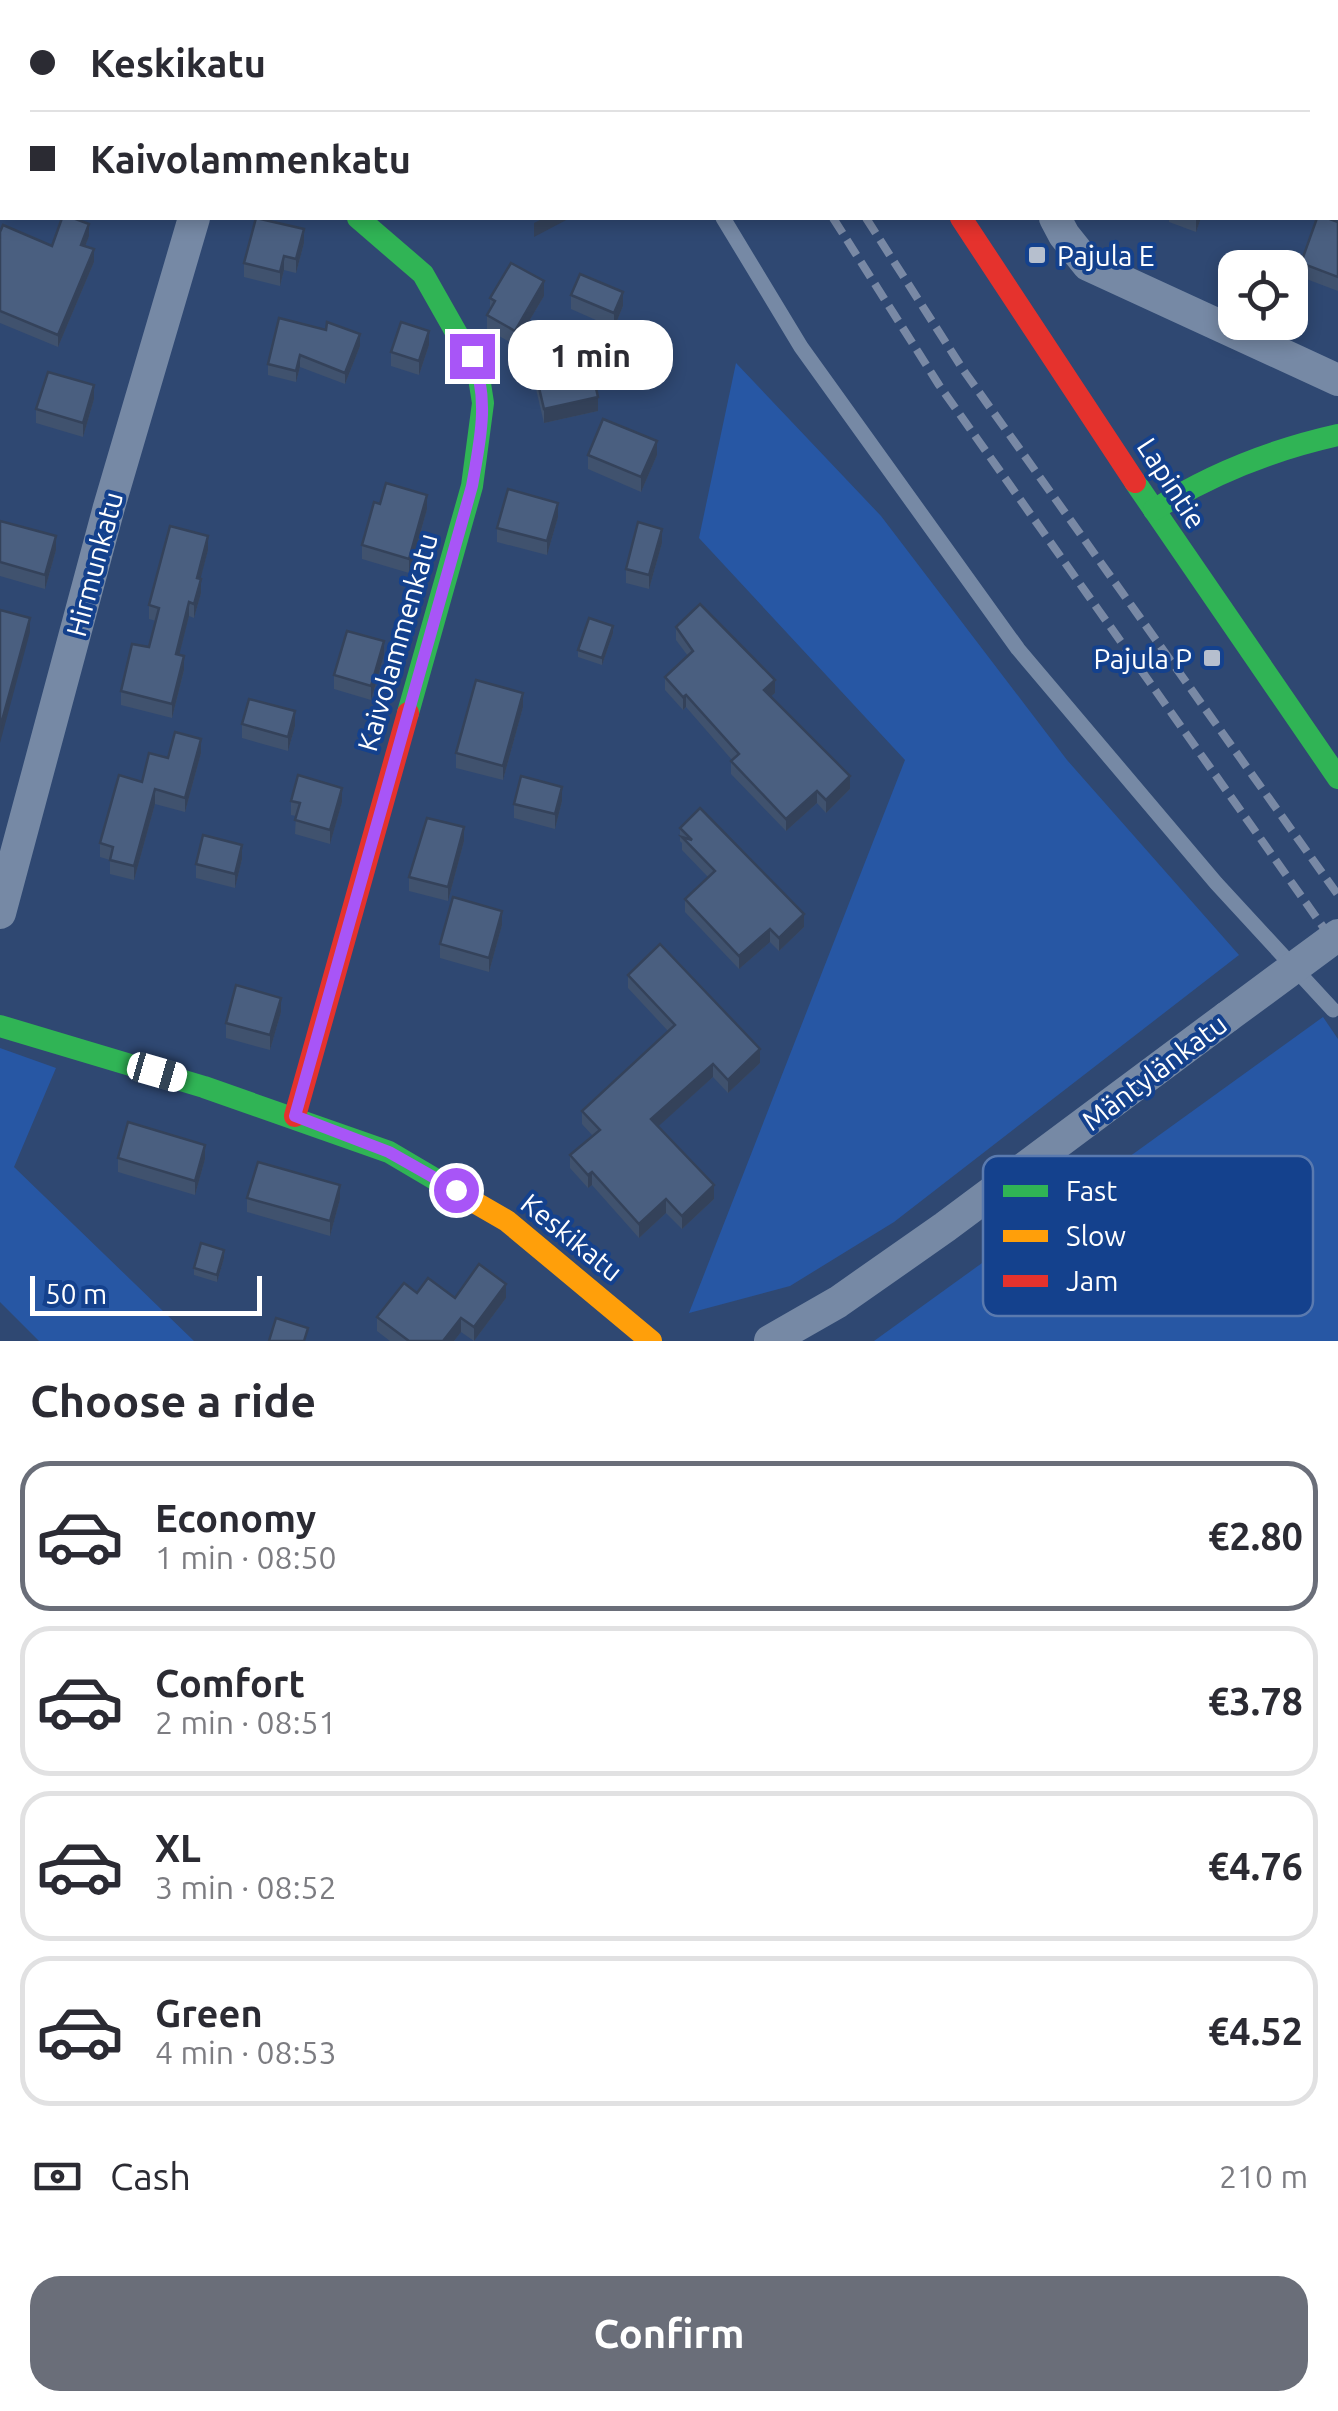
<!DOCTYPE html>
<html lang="en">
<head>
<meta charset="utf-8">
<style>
  :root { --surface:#fff; --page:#f7f7f7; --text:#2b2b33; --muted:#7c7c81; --line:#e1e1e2; --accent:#6a6e79 }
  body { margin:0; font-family:Ubuntu,sans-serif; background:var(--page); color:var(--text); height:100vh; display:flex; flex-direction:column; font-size:38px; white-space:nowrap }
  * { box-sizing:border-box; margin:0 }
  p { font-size:32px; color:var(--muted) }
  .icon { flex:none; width:55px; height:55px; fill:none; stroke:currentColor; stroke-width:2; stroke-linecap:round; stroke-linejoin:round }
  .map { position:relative; height:1341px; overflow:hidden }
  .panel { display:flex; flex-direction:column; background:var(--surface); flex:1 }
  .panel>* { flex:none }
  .guide { position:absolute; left:0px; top:0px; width:1340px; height:220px; box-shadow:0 5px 15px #0003; display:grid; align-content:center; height:220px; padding:0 30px; background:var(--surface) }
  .tools { position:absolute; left:1218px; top:250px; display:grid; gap:20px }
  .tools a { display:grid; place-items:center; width:90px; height:90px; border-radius:20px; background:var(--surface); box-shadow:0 5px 15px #0003; font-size:50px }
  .scale { position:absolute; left:30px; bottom:25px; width:232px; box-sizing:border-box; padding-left:10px; border:5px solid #fff; border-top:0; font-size:28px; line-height:35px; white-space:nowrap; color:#fff; -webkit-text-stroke:8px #14418d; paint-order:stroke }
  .end { position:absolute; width:45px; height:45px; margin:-22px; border:12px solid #a855f7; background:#fff; box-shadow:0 0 0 5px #fff }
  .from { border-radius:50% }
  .bubble { position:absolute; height:70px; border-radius:30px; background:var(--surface); box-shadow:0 5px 15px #0003; font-size:32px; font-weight:600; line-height:70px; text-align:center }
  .car { position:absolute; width:30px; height:60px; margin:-30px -15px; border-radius:12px; box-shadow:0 0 8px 2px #0007; background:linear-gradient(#fff 24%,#345 0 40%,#fff 0 76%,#345 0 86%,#fff 0) }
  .guide b { display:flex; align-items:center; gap:35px; height:95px; font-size:38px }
  .guide b+b { border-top:2px solid var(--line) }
  .guide i { width:25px; height:25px; background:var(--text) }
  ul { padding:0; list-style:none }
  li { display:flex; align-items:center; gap:30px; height:150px; margin:0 20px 15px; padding:0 10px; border:5px solid var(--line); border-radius:30px }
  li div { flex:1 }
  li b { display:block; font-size:38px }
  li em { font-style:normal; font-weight:600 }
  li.current { border-color:var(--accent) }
  li>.icon { width:90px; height:90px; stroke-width:1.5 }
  h2 { padding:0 30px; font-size:45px; line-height:120px }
  .pay { display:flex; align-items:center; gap:25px; height:110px; padding:0 30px; font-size:38px }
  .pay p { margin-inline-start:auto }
  .cta { display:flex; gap:20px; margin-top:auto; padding:20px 30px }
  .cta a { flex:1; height:115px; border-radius:30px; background:var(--accent); color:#fff; font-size:40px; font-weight:600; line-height:115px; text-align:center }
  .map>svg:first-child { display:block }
</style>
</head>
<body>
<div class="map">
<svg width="1338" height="1341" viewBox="0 0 1338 1341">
  <rect width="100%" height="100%" fill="#2f4872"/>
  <g fill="#2757a4">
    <path d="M736 363 881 516 1067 760 1239 955 894 1222 790 1286 689 1313 905 760 699 538Z"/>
    <path d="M1323 1017 1338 1039V1341H874Z"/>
    <path d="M0 1048 56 1068 14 1167 194 1341H39L0 1302Z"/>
  </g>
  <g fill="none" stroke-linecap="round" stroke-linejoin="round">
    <g stroke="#7689a5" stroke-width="15">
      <path d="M591 0 593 2"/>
      <path d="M723 218 801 347 1018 649 1216 883 1333 1010"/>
    </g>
    <g stroke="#7689a5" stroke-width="32">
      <path d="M263 2V0"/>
      <path d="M1102 2 1103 0"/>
      <path d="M1055 218 1064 235 1088 265 1338 380"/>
      <path d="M0 913 109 507 194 218"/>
      <path d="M770 1341 838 1302 945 1227 1227 1017"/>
    </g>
    <g stroke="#30b455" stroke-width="22">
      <path d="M818 0 819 2"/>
      <path d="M358 218 423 274 478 371 483 403 472 486 408 713"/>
      <path d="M1135 482 1338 778"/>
      <path d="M1154 510C1212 473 1271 450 1338 435"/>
      <path d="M0 1026 204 1087 389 1152 450 1188"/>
    </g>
    <path stroke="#ff9f0a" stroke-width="22" d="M450 1188 507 1221 651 1341"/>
    <g stroke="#e5322d" stroke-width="22">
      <path d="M961 218 1135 482"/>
      <path d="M295 1116 408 713"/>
    </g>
    <g stroke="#7989a5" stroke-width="8" stroke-dasharray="18 8" stroke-linecap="butt">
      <path d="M698 0 700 2"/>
      <path d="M729 0 730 2"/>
      <path d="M833 218 939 385 1338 948"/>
      <path d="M866 218 964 371 1338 895"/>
    </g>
    <path stroke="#7689a5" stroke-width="32" d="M1227 1017 1338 935"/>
  </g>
  <g fill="#40526e">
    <path d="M17 0H95L94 2H17Z"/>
    <path d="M163 0H207V2H172Z"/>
    <path d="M1255 0H1338V2H1263Z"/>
    <path d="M0 56 2 57V96L0 95Z"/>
    <path d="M0 142 2 143V207L0 206Z"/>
    <path d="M1169 218H1201L1196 232 1169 222Z"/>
    <path d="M1338 222V291L1301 277V263Z"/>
    <path d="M0 232 52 246 89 236 85 246 94 262 58 347 0 323Z"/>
    <path d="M304 243 296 273 284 270 280 286 244 277V263Z"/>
    <path d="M571 295 623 306 614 328 571 309Z"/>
    <path d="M544 296 515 345 487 329V315L490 310V298Z"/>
    <path d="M326 330 360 346 345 384 300 367 296 382 268 375V364Z"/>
    <path d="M429 345 419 375 391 366V352Z"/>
    <path d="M536 375 598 411 544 423 536 389Z"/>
    <path d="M94 399 83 437 36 423V409Z"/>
    <path d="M588 455H657L641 492 588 469Z"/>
    <path d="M380 504 427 509 409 573 362 559V545Z"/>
    <path d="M558 517 547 555 497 542V528Z"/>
    <path d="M0 521 56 550 45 589 0 576Z"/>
    <path d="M662 543 649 589 626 583V569Z"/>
    <path d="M208 550 200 579 201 593 194 618 189 616 179 655 184 670 172 718 121 705V691L149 647 156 621 149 619V605Z"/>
    <path d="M676 627 775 693 771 696 850 789 826 813 817 803 786 831 731 774V761L732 760 686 707 683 710 665 690V677L688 656 676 640Z"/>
    <path d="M613 633 602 665 578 657V650Z"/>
    <path d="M384 655 371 700 334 689V675Z"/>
    <path d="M523 707 503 780 456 768V753Z"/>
    <path d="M242 724 295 726 288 751 242 738Z"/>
    <path d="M201 753 185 812 155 804 134 880 110 874V860L100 857V843L142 782 168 758Z"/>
    <path d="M291 801 342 802 330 844 295 834 296 816 291 815Z"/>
    <path d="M562 801 555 829 514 818V804Z"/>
    <path d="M680 828 804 927 779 951 770 942 739 969 685 912V899L708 877 682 850V843L680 841Z"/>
    <path d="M464 841 448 901 409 891V877Z"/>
    <path d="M242 859 235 888 196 878V864Z"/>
    <path d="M502 925 489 972 440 958V944Z"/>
    <path d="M628 975 760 1063 728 1093 713 1077 658 1126 714 1199 682 1229 666 1213 639 1238 592 1185 588 1188 570 1168V1155L593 1136 582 1124V1111L668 1031 628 988Z"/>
    <path d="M281 1012 270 1050 226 1038V1023Z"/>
    <path d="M118 1158 205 1159 195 1195 118 1172Z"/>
    <path d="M247 1198 340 1199 330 1236 247 1212Z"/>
    <path d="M224 1258 217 1282 194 1275V1268Z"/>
    <path d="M417 1293 455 1298H506L474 1341 461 1332 454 1341H390L377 1331V1317Z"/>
  </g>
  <g fill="#34425a">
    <path d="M544 218H570L534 237V223Z"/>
    <path d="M1197 218H1201L1196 232V220Z"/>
    <path d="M89 224V236L81 257V245Z"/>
    <path d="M304 229V243L296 273V259Z"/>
    <path d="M94 249V262L58 347V335Z"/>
    <path d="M284 256V270L280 286V272Z"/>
    <path d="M544 281V296L515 345V331Z"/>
    <path d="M623 292V306L614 328V313Z"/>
    <path d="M429 331V345L419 375V361Z"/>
    <path d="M360 334V346L345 384V373Z"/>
    <path d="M300 355V367L296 382V371Z"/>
    <path d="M94 385V399L83 437V423Z"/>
    <path d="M598 397V411L544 423V409Z"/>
    <path d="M657 441V455L641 492V477Z"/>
    <path d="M427 495V509L409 573V559Z"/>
    <path d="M558 503V517L547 555V541Z"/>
    <path d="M662 529V543L649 589V575Z"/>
    <path d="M56 536V550L45 589V575Z"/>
    <path d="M208 536V550L197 592V578Z"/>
    <path d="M201 579V593L194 618V604Z"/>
    <path d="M189 602V616L176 668V654Z"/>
    <path d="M30 618V632L0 743V728Z"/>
    <path d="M613 626V633L602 665V658Z"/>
    <path d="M384 641V655L371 700V686Z"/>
    <path d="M184 656V670L172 718V704Z"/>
    <path d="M775 680V693L764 702V690Z"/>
    <path d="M523 693V707L503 780V766Z"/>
    <path d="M686 695V707L683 710V697Z"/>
    <path d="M295 711V726L288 751V737Z"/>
    <path d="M201 739V753L185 812V798Z"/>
    <path d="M850 776V789L826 813V800Z"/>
    <path d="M562 787V801L555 829V814Z"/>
    <path d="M342 788V802L330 844V830Z"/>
    <path d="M155 789V804L134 880V866Z"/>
    <path d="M817 791V803L786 831V819Z"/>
    <path d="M464 827V841L448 901V887Z"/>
    <path d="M242 845V859L235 888V874Z"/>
    <path d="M502 911V925L489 972V958Z"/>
    <path d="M804 914V927L779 951V938Z"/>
    <path d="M770 929V942L739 969V956Z"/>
    <path d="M281 998V1012L270 1050V1035Z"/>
    <path d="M760 1049V1063L728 1093V1080Z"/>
    <path d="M713 1064V1077L651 1133V1119Z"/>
    <path d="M205 1145V1159L195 1195V1181Z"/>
    <path d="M592 1172V1185L588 1188V1175Z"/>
    <path d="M340 1185V1199L330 1236V1221Z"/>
    <path d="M714 1185V1199L682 1229V1216Z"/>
    <path d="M666 1199V1213L639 1238V1224Z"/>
    <path d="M224 1250V1258L217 1282V1275Z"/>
    <path d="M506 1284V1298L474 1341V1327Z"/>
    <path d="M461 1318V1332L454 1341H443Z"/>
  </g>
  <g fill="#4a5f80" stroke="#34425a" stroke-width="2.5">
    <path d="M30 0H91L90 2H34Z"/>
    <path d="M935 0H1052L1051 2H934Z"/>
    <path d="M1300 0H1338L1337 2H1308Z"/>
    <path d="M0 56 2 57V82L0 81Z"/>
    <path d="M0 142 2 143V193L0 192Z"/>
    <path d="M62 218H73L89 224 81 245 94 249 58 335 0 311V232L3 225 52 246Z"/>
    <path d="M256 218 304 229 296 259 284 256 280 272 244 263Z"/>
    <path d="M1317 218H1327L1338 222V277L1301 263Z"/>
    <path d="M511 263 544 281 515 331 487 315 495 301 490 298Z"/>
    <path d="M580 274 623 292 614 313 571 295Z"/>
    <path d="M279 318 326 330 327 322 360 334 345 373 300 355 296 371 268 364Z"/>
    <path d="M401 322 429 331 419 361 391 352Z"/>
    <path d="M590 362 598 397 544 409 536 375Z"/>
    <path d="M48 372 94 385 83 423 36 409Z"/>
    <path d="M603 419 657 441 641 477 588 455Z"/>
    <path d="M386 483 427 495 409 559 362 545 374 502 380 504Z"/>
    <path d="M508 489 558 503 547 541 497 528Z"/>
    <path d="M0 521 56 536 45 575 0 562Z"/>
    <path d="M638 522 662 529 649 575 626 569Z"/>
    <path d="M170 526 208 536 197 578 201 579 194 604 189 602 176 654 184 656 172 704 121 691 132 644 149 647 159 608 149 605Z"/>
    <path d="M700 604 775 680 764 690 850 776 826 800 817 791 786 819 731 761 739 754 686 695 683 697 665 677 693 651 676 627Z"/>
    <path d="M0 610 30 618 0 728Z"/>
    <path d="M589 618 613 626 602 658 578 650Z"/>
    <path d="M347 631 384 641 371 686 334 675Z"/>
    <path d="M476 680 523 693 503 766 456 753Z"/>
    <path d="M249 699 295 711 288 737 242 724Z"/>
    <path d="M175 732 201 739 185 798 155 789 134 866 110 860 113 847 100 843 119 775 142 782 149 753 168 758Z"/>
    <path d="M298 775 342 788 330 830 295 820 300 803 291 801Z"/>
    <path d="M521 776 562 787 555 814 514 804Z"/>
    <path d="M700 808 804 914 779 938 770 929 739 956 685 899 715 871 682 837 692 840 680 828Z"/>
    <path d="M427 818 464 827 448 887 409 877Z"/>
    <path d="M203 835 242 845 235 874 196 864Z"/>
    <path d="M453 897 502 911 489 958 440 944Z"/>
    <path d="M660 944 760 1049 728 1080 713 1064 651 1119 714 1185 682 1216 666 1199 639 1224 592 1172 588 1175 570 1155 600 1130 582 1111 675 1025 628 975Z"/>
    <path d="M236 985 281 998 270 1035 226 1023Z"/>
    <path d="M128 1122 205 1145 195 1181 118 1158Z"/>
    <path d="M258 1162 340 1185 330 1221 247 1198Z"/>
    <path d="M201 1243 224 1250 217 1275 194 1268Z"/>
    <path d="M479 1264 506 1284 474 1327 461 1318 443 1341H409L377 1317 404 1283 417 1293 428 1278 455 1298Z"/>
    <path d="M276 1318 308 1328 304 1341H269Z"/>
  </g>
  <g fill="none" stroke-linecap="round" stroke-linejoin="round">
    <path stroke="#a855f7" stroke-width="12" d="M456 1190 389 1152 295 1116 472 486C480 441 490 398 472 356"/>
  </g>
  <g fill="#b6bfce" stroke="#14418d" stroke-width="4">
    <rect x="1027" y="245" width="20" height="20" rx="5"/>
    <rect x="1202" y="648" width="20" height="20" rx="5"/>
  </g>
  <g text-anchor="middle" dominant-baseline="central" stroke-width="8" stroke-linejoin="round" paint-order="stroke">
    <g font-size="28" fill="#fff" stroke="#14418d" text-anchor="start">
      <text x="1057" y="255">Pajula E</text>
      <text x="1192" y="658" text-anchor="end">Pajula P</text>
    </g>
    <g font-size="28" fill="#fff" stroke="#14418d">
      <text transform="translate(1172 483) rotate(57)">Lapintie</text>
      <text transform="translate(94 564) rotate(-75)">Hirmunkatu</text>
      <text transform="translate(397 642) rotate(-74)">Kaivolammenkatu</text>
      <text transform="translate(1154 1072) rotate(-37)">Mäntylänkatu</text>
      <text transform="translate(572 1237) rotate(39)">Keskikatu</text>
    </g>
  </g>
  <rect x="983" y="1156" width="330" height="160" rx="15" fill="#14418d" stroke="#5a7aaf" stroke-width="2.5"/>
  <rect x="1003" y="1185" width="45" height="12" fill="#30b455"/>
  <rect x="1003" y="1230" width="45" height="12" fill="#ff9f0a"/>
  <rect x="1003" y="1275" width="45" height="12" fill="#e5322d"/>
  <g font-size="28" fill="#fff">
    <text x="1066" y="1201">Fast</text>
    <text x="1066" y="1246">Slow</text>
    <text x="1066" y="1291">Jam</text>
  </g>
</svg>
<div class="tools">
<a><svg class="icon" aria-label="locate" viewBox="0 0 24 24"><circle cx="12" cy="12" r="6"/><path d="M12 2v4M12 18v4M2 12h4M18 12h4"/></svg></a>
</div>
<div class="scale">50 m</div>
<i class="end from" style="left:456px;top:1190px"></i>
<i class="end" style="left:472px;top:356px"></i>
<div class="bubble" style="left:508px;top:320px;width:165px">1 min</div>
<i class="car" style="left:157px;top:1072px;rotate:106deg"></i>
<div class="guide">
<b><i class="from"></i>Keskikatu</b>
<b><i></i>Kaivolammenkatu</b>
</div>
</div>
<section class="panel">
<h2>Choose a ride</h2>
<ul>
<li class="current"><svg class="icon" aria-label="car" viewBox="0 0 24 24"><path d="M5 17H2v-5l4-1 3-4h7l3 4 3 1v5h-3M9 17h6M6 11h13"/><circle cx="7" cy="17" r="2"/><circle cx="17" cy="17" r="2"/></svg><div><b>Economy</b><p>1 min · 08:50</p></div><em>€2.80</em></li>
<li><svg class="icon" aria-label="car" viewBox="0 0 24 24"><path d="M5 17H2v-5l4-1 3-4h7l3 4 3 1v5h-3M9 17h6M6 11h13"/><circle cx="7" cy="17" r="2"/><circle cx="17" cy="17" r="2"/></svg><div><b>Comfort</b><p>2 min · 08:51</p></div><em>€3.78</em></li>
<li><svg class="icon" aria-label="car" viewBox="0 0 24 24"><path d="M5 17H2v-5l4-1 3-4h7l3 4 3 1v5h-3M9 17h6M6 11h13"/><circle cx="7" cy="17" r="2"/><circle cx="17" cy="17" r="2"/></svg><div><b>XL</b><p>3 min · 08:52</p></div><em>€4.76</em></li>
<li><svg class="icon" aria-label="car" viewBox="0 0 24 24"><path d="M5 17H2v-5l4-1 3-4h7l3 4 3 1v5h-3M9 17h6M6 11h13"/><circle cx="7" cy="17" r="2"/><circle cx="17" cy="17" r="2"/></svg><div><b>Green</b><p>4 min · 08:53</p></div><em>€4.52</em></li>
</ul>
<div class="pay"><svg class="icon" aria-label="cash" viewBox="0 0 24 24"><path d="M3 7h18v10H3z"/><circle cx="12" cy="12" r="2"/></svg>Cash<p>210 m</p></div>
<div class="cta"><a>Confirm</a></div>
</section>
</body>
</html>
